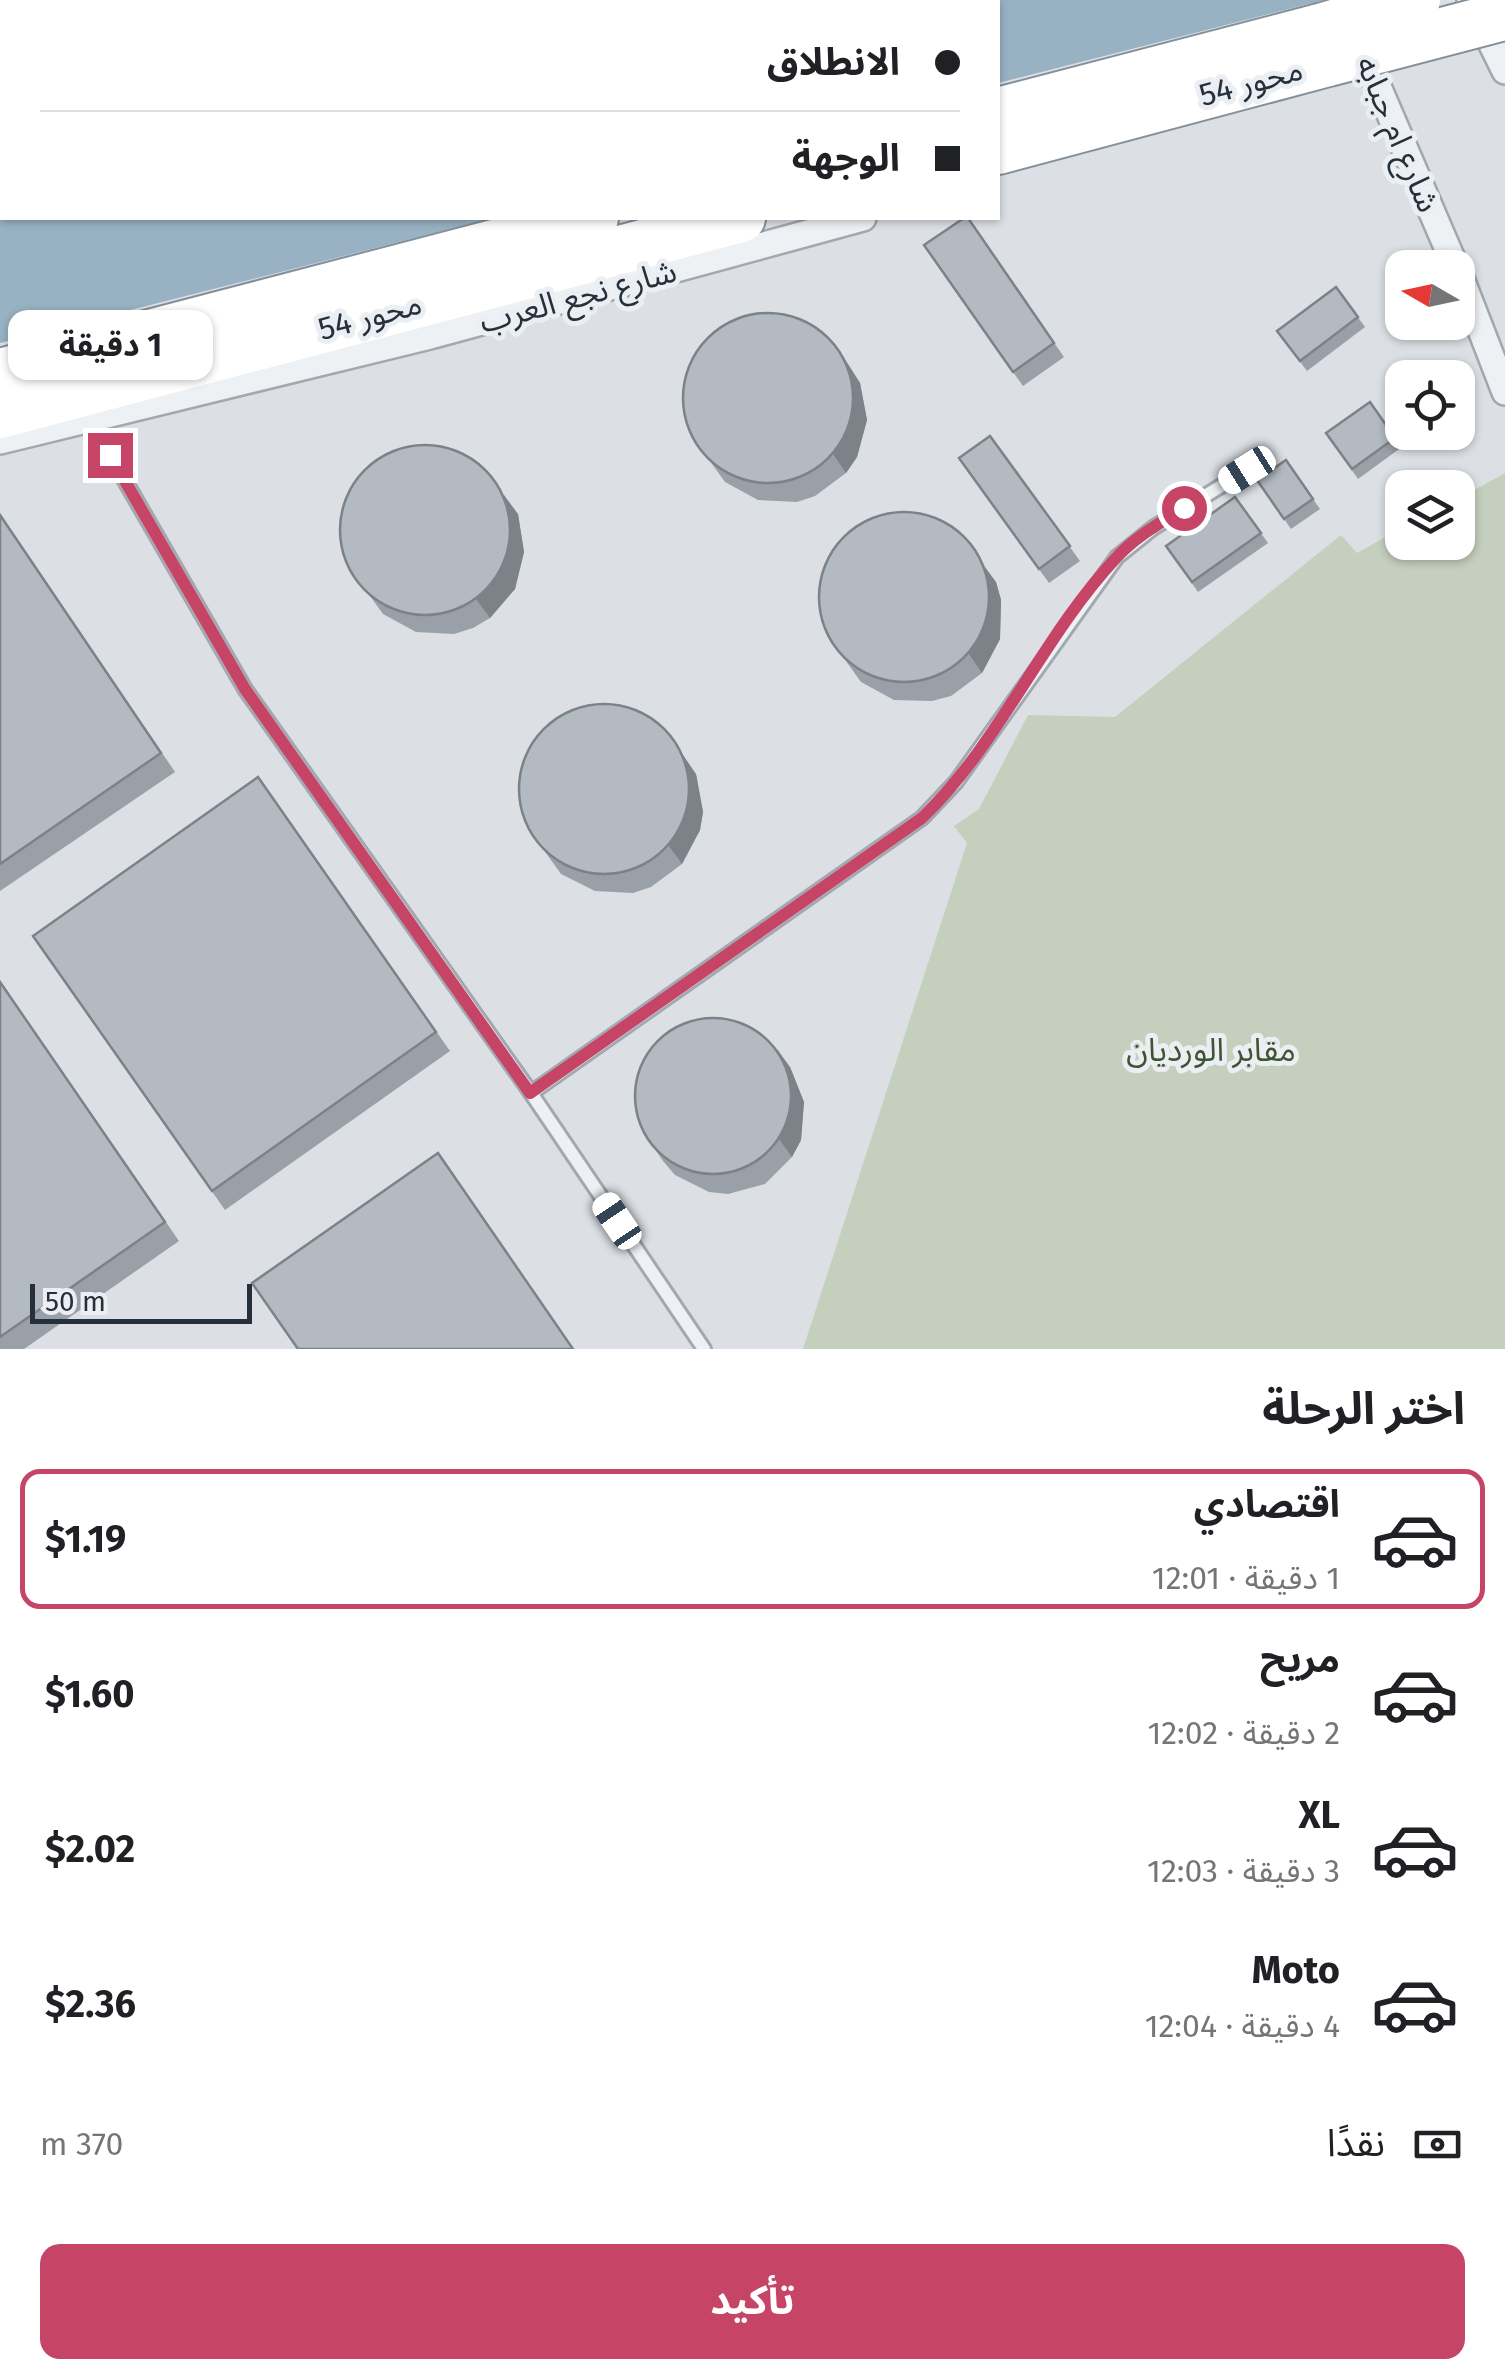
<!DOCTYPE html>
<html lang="ar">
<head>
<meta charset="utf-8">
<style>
  :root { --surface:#fff; --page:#f6f6f6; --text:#202124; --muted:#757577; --line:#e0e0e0; --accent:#c64567 }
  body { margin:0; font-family:"Fira Sans","Noto Sans Arabic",sans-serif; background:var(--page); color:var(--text); direction:rtl; height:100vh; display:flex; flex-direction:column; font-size:38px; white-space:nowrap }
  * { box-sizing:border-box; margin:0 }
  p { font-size:32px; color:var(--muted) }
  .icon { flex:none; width:55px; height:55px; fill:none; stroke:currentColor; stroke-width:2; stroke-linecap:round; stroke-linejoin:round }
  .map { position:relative; height:1349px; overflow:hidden; direction:ltr }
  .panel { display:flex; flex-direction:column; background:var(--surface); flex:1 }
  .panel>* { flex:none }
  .top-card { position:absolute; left:0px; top:0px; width:1000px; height:220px; box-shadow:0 2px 8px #0004; direction:rtl; display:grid; align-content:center; height:220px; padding:0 40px; background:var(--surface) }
  .needle { width:65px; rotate:279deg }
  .fabs { position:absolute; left:1385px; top:250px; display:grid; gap:20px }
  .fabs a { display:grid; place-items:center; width:90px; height:90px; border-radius:20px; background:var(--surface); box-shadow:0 2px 8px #0004; font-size:50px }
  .scale { position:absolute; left:30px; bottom:25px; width:222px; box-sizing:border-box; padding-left:10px; border:5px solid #26303b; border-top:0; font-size:28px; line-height:35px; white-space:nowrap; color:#26303b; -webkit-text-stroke:8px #ebeff3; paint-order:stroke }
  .end { position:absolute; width:45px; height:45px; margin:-22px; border:12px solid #c64567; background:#fff; box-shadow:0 0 0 5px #fff }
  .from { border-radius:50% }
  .bubble { position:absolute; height:70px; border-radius:20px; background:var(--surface); box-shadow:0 2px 8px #0004; font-size:32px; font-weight:700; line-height:70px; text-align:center; direction:rtl }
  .car { position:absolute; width:30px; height:60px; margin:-30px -15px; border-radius:12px; box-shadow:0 0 8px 2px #0007; background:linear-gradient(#fff 24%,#345 0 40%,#fff 0 76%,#345 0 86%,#fff 0) }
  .top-card b { display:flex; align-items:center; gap:35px; height:95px; font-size:38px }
  .top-card b+b { border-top:2px solid var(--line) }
  .top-card i { width:25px; height:25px; background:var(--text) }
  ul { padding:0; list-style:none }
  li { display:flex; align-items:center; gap:30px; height:140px; margin:0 20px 15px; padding:0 20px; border:5px solid transparent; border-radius:20px }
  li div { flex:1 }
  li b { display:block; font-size:38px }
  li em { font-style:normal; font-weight:700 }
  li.active { border-color:var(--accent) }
  li>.icon { width:90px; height:90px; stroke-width:1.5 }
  h2 { padding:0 40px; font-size:45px; line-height:120px }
  .pay { display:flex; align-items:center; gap:25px; height:110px; padding:0 40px; font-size:38px }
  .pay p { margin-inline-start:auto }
  .cta { display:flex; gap:20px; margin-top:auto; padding:20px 40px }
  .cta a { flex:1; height:115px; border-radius:20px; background:var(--accent); color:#fff; font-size:40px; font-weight:700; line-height:115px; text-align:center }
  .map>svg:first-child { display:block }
</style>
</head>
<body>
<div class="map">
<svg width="1505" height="1349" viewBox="0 0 1505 1349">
  <rect width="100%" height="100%" fill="#dce0e5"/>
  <path fill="#c4cfbd" d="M1505 473V1349H803L967 843 954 826 979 809 1028 715 1115 717 1341 535 1357 553 1402 528V542H1458V499Z"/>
  <g fill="#98b2c4">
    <path d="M551 0H1324L998 83V2H540Z"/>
    <path d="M0 135 2 218H494L0 343Z"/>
  </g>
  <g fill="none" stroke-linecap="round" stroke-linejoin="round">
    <defs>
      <g id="lane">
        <path d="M91 422 245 689 531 1093 704 1349"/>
        <path d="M531 1093 922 818 956 782 1117 557 1153 528 1247 470"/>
      </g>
      <g id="street">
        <path d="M1470 0 1505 71"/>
        <path d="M203 2 215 0"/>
        <path d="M0 46H2"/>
        <path d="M1361 47 1456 268"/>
        <path d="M1458 271 1505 392"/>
        <path d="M0 441 430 336 863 218"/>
      </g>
      <g id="highway">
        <path d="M998 112 1320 28"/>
        <path d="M998 150 1328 62"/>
        <path d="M0 373 594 218"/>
        <path d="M0 414 741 218"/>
      </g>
    </defs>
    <use href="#lane" stroke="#a2a8af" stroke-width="18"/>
    <use href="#street" stroke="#a2a8af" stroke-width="30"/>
    <use href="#highway" stroke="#84909b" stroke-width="52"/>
    <use href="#lane" stroke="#eef1f4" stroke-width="12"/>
    <use href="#street" stroke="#eef1f4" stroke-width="25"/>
    <use href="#highway" stroke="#fff" stroke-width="48"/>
    <defs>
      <g id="highway-bridge">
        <path d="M1320 28 1416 0"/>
        <path d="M1328 62 1500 17"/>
      </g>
    </defs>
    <use href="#highway-bridge" stroke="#84909b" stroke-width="52" stroke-linecap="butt"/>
    <use href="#highway-bridge" stroke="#fff" stroke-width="48"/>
  </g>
  <g fill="#9aa0a7">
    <path d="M968 218 1064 357 1023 386 924 245Z"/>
    <path d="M1336 287 1365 327 1307 371 1277 331Z"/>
    <path d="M837 347 860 383 867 420 857 457 846 473 815 496 797 502 758 500 725 482 689 432Z"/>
    <path d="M1370 402 1402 447 1358 479 1326 433Z"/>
    <path d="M990 436 1080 561 1049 583 959 458Z"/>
    <path d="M1286 460 1320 509 1291 529 1257 480Z"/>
    <path d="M1235 497 1268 543 1198 592 1166 546Z"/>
    <path d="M0 514 175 772 0 891Z"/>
    <path d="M518 514 524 552 515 589 490 618 473 628 454 634 416 632 383 614 347 564Z"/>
    <path d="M996 582 1001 600 1000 639 982 673 951 696 932 701 894 700 861 682 825 632Z"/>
    <path d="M696 774 703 812 700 830 682 864 651 887 633 893 595 891 561 874 538 842Z"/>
    <path d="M258 777 450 1051 225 1210 33 936Z"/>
    <path d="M0 982 179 1241 24 1349H0Z"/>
    <path d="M790 1067 804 1102 801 1140 792 1157 765 1184 728 1194 709 1192 675 1175 663 1161 650 1142Z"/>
  </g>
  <g fill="#7d8288">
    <path d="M837 347 860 383 867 420 857 457 846 473 833 454Z"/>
    <path d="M504 495 518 514 524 552 515 589 490 618 476 599Z"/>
    <path d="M982 563 996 582 1001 600 1000 639 982 673 969 654Z"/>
    <path d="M683 755 696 774 703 812 700 830 682 864 669 846Z"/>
    <path d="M777 1049 790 1067 804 1102 801 1140 792 1157 779 1139Z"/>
  </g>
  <g fill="#b3bac2" stroke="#7d8288" stroke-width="2.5">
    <path d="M964 218H968L1054 343 1013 372 924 245Z"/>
    <path d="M1336 287 1358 317 1300 361 1277 331Z"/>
    <circle cx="768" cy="398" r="85"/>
    <path d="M1370 402 1395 438 1352 469 1326 433Z"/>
    <path d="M990 436 1070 546 1039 569 959 458Z"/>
    <circle cx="425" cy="530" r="85"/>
    <path d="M1286 460 1313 499 1284 519 1257 480Z"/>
    <path d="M1235 497 1261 533 1192 582 1166 546Z"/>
    <circle cx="904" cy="597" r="85"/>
    <path d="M0 515 161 753 0 864Z"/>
    <circle cx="604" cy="789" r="85"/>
    <path d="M258 777 436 1032 212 1191 33 936Z"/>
    <path d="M0 982 165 1222 0 1337Z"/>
    <circle cx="713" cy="1096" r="78"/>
    <path d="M438 1153 573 1349H298L252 1283Z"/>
  </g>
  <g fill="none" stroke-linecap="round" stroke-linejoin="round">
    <path stroke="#c64567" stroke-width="12" d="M110 455 245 689 530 1093 922 818C1000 743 1042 637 1116 558 1135 537 1160 523 1184 508"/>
  </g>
  <g text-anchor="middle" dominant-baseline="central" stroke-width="10" stroke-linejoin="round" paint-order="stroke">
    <g font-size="32" fill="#26303b" stroke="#ebeff3">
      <text transform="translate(1251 82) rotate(-15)">محور 54</text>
      <text transform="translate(1398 134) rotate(67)">شارع ام جبابه</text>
      <text transform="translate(578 296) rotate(-15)">شارع نجع العرب</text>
      <text transform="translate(370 316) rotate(-15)">محور 54</text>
    </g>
    <g font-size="32" fill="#3e5534" stroke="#ebeff3">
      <text x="1211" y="1050">مقابر الورديان</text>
    </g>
  </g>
</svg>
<div class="fabs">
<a><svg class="needle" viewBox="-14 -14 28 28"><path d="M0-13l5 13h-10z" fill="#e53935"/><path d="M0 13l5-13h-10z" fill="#757577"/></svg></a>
<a><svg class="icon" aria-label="locate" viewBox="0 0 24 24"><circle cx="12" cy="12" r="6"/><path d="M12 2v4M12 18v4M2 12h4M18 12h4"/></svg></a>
<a><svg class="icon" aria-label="layers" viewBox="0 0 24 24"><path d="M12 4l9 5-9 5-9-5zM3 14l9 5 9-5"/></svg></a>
</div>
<div class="scale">50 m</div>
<i class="end from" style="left:1184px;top:508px"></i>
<i class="end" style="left:110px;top:455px"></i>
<div class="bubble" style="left:8px;top:310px;width:205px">1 دقيقة</div>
<i class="car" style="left:1247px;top:470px;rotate:238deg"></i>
<i class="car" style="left:617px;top:1221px;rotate:326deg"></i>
<div class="top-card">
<b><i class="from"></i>الانطلاق</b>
<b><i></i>الوجهة</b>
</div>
</div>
<section class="panel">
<h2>اختر الرحلة</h2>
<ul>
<li class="active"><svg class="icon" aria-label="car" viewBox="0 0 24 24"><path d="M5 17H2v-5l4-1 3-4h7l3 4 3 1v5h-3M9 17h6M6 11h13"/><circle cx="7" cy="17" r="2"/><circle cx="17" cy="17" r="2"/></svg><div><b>اقتصادي</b><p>1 دقيقة · 12:01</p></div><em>$1.19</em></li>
<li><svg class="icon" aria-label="car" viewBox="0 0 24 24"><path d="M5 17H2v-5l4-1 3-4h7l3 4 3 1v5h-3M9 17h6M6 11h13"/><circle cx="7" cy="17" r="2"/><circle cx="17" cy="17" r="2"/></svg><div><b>مريح</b><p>2 دقيقة · 12:02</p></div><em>$1.60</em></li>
<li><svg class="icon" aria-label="car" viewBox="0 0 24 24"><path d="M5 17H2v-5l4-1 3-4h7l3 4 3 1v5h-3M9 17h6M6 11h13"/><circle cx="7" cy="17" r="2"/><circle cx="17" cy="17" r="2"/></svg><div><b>XL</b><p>3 دقيقة · 12:03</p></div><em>$2.02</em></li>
<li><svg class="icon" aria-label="car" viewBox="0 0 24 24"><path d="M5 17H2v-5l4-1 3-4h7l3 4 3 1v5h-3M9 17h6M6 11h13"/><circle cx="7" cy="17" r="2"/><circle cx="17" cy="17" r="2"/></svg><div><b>Moto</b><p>4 دقيقة · 12:04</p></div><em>$2.36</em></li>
</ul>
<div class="pay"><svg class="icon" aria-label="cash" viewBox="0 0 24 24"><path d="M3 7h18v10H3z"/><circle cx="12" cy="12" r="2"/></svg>نقدًا<p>370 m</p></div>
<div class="cta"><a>تأكيد</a></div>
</section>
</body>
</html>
